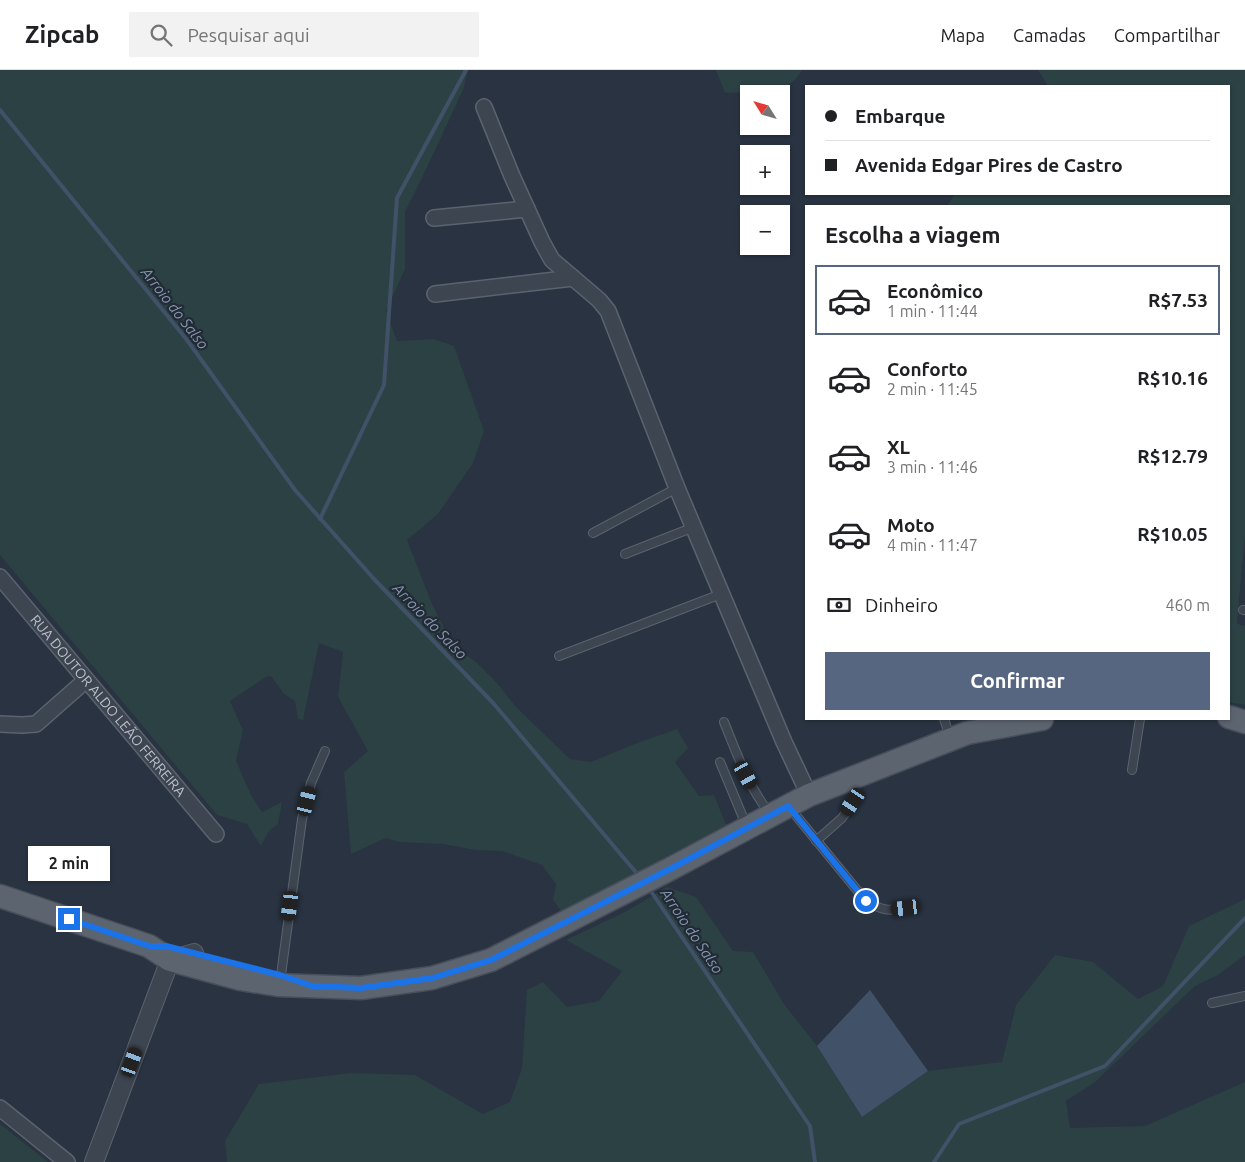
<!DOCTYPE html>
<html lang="pt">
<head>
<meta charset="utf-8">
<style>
  :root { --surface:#fff; --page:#f2f2f2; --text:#202124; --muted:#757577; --line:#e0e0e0; --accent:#576680 }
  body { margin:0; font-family:Ubuntu,sans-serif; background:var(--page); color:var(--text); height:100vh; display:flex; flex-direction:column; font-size:19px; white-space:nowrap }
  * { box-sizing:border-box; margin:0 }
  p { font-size:16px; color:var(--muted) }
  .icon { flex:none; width:28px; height:28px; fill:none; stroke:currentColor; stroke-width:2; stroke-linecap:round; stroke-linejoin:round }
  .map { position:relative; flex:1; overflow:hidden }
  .sheet { position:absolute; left:805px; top:135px; width:425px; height:515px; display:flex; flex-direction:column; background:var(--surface); border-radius:0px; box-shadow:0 1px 4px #0004 }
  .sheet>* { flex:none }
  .banner { position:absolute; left:805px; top:15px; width:425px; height:110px; border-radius:0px; box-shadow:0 1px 4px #0004; display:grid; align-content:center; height:110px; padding:0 20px; background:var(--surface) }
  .needle { width:32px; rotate:307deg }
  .controls { position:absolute; left:740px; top:15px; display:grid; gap:10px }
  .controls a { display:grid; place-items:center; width:50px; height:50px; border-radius:0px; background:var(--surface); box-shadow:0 1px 4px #0004; font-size:25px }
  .end { position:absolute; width:22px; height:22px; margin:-11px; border:6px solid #1a73e8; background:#fff; box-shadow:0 0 0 2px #fff }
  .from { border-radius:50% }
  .bubble { position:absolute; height:35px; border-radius:0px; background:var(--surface); box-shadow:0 1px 4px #0004; font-size:16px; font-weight:700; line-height:35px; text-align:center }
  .car { position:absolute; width:15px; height:30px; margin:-15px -8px; border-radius:6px; box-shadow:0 0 4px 1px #0007; background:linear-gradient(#222 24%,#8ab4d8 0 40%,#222 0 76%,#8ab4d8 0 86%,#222 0) }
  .banner b { display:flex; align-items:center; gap:18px; height:48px; font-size:19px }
  .banner b+b { border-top:1px solid var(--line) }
  .banner i { width:12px; height:12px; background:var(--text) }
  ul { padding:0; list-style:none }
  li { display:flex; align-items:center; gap:15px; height:70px; margin:0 10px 8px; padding:0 10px; border:2px solid transparent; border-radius:0px }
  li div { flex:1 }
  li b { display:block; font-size:19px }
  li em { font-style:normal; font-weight:700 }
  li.active { border-color:var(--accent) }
  li>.icon { width:45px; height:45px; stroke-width:1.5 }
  h2 { padding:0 20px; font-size:22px; line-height:60px }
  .pay { display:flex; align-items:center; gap:12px; height:55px; padding:0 20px; font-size:19px }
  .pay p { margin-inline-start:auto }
  .cta { display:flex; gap:10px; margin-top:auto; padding:10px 20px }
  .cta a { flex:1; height:58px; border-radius:0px; background:var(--accent); color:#fff; font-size:20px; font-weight:700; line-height:58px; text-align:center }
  header { display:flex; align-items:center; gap:30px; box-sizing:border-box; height:70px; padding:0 25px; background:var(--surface); border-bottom:1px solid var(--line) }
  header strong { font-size:24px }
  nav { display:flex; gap:28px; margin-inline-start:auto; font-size:18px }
  .search { width:350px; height:45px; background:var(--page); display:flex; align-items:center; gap:12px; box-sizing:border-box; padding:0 18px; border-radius:0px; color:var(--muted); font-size:19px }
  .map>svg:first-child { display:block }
</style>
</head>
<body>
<header>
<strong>Zipcab</strong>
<div class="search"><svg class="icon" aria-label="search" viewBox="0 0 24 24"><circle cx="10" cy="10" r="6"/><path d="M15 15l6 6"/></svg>Pesquisar aqui</div>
<nav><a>Mapa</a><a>Camadas</a><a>Compartilhar</a></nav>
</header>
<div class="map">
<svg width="1245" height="1092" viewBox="0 0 1245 1092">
  <rect width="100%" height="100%" fill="#293341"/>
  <g fill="#2c4143">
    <path d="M0 0H468L463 20 422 108 405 142V199L386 241 397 271 434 269 454 276 484 361 473 393 438 444 407 470 432 534 453 576 476 592 496 612 517 638 570 689 591 692 632 675 677 659 688 678 675 692 699 726 714 725 726 755 562 842 553 830 556 814 542 795 502 781 475 780 443 774 399 772 386 768 351 784 344 702 368 681 338 627 343 582 319 573 303 650 298 649 295 631 284 624 271 606 266 607 230 631 243 660 236 691 251 725 262 742 282 732 278 754 269 761 261 776 247 754 217 745 0 485Z"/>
    <path d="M716 0H802L796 9 779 21 725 23Z"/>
    <path d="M1038 0H1245V466L1237 552 1238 554 1245 556V635L1229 632V136H947L955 124H1229V16H1048Z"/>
    <path d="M667 817 696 827 733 881 753 882 784 934 817 976 862 1047 928 1001 1002 992 1016 935 1055 885 1093 892 1138 929 1163 916 1189 856 1245 829V885L1218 905 1195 916 1095 1012 1066 1031 1070 1058 1145 1056 1245 1012V1092H227L225 1071 259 1014 351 1003 415 1005 483 1044 510 1032 522 998 527 920 543 912 567 937 599 931 622 901 566 870 625 842Z"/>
    <path d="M0 1054 48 1092H0Z"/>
  </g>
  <path fill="#415168" d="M870 920 928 1001 862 1047 817 976Z"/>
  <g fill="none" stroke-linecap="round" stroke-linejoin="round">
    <g stroke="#415168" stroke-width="4">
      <path d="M0 40 187 270 295 420 374 509 494 634 639 806"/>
      <path d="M320 449 384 315 397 128 466 0"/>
      <path d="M648 817 810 1056 815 1092"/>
      <path d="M934 1092 959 1054 1105 996 1245 848"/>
    </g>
    <defs>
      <g id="service">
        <path d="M593 463 677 418"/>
        <path d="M625 484 694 457"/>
        <path d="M1243 540H1245"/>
        <path d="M559 586 721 524"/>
        <path d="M944 649 950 667"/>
        <path d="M724 652C737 684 748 716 770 744"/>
        <path d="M720 692 747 757"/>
        <path d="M1132 700 1140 649"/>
        <path d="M789 737 866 831C883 841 888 841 907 838"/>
        <path d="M816 771 842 748 853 732 856 711"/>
        <path d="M281 905 302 749 311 713 325 681"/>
        <path d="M1212 933 1245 926"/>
      </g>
      <g id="minor">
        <path d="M484 37 512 106 542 172 552 190 599 230 608 241 677 418 784 672 809 725"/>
        <path d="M434 148 527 139"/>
        <path d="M435 224 573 208"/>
        <path id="s1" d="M0 507 216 764"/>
        <path d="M0 654 22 655 36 654 86 610"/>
        <path d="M0 1038 67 1092"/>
      </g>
      <path id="tertiary" d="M94 1092 170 890 194 883"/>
      <g id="primary">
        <path d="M1229 647 1245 652"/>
        <path d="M0 826 149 876 170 890 240 909 278 915 361 918 432 908 491 890 670 799 809 725 967 663 1042 649"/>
      </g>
    </defs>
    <use href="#service" stroke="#5b636e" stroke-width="10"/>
    <use href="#minor" stroke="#5b636e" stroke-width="18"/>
    <use href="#tertiary" stroke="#5b636e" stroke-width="20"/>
    <use href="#primary" stroke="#474e5a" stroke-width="25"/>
    <use href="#service" stroke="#3d4551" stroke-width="8"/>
    <use href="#minor" stroke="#3d4551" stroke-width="15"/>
    <use href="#tertiary" stroke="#3d4551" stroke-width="18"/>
    <use href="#primary" stroke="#5c6470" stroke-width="22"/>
  </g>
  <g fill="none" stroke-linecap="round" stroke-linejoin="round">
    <path stroke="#1a73e8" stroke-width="6" d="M69 849 149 876H166L280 905 312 916 361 918 432 908 491 890 670 799 788 736 866 831"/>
  </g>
  <g text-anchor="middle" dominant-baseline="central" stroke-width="4.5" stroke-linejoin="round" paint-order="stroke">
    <g font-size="14" fill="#bac1cb" stroke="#222a36">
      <text stroke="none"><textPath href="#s1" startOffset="168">RUA DOUTOR ALDO LEÃO FERREIRA</textPath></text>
    </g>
    <g font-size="15" font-style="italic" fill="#8597af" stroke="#222a36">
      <text transform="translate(175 238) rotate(52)">Arroio do Salso</text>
      <text transform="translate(430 551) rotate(46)">Arroio do Salso</text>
      <text transform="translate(692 861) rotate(56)">Arroio do Salso</text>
    </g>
  </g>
</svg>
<div class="controls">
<a><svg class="needle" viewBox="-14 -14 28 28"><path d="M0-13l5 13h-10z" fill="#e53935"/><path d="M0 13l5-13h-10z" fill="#757577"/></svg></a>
<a>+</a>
<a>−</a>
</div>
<i class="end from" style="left:866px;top:831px"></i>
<i class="end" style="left:69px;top:849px"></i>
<div class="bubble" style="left:28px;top:776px;width:82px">2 min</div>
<i class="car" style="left:746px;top:705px;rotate:151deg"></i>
<i class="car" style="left:307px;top:731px;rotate:14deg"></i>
<i class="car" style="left:853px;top:732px;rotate:214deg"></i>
<i class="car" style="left:290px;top:836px;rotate:187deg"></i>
<i class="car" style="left:906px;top:838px;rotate:263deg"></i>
<i class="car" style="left:132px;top:992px;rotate:20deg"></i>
<div class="banner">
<b><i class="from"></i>Embarque</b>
<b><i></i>Avenida Edgar Pires de Castro</b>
</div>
<section class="sheet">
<h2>Escolha a viagem</h2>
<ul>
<li class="active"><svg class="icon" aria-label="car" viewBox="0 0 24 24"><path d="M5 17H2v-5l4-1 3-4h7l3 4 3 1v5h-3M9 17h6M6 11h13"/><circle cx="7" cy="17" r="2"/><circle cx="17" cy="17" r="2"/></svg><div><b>Econômico</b><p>1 min · 11:44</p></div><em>R$7.53</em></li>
<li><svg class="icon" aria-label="car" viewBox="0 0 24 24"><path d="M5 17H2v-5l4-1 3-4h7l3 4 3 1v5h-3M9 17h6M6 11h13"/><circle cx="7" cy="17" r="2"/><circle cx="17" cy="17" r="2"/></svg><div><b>Conforto</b><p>2 min · 11:45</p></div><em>R$10.16</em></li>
<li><svg class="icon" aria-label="car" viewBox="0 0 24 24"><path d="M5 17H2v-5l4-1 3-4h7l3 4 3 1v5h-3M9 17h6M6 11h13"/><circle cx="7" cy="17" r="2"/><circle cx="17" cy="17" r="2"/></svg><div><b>XL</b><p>3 min · 11:46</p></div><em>R$12.79</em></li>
<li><svg class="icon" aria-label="car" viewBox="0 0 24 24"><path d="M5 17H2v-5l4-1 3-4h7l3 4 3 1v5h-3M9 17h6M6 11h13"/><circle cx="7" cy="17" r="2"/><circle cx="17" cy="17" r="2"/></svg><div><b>Moto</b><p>4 min · 11:47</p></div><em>R$10.05</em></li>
</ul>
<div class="pay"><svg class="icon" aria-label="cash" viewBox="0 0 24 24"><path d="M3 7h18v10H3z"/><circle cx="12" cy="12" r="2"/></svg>Dinheiro<p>460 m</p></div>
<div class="cta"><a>Confirmar</a></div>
</section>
</div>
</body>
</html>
